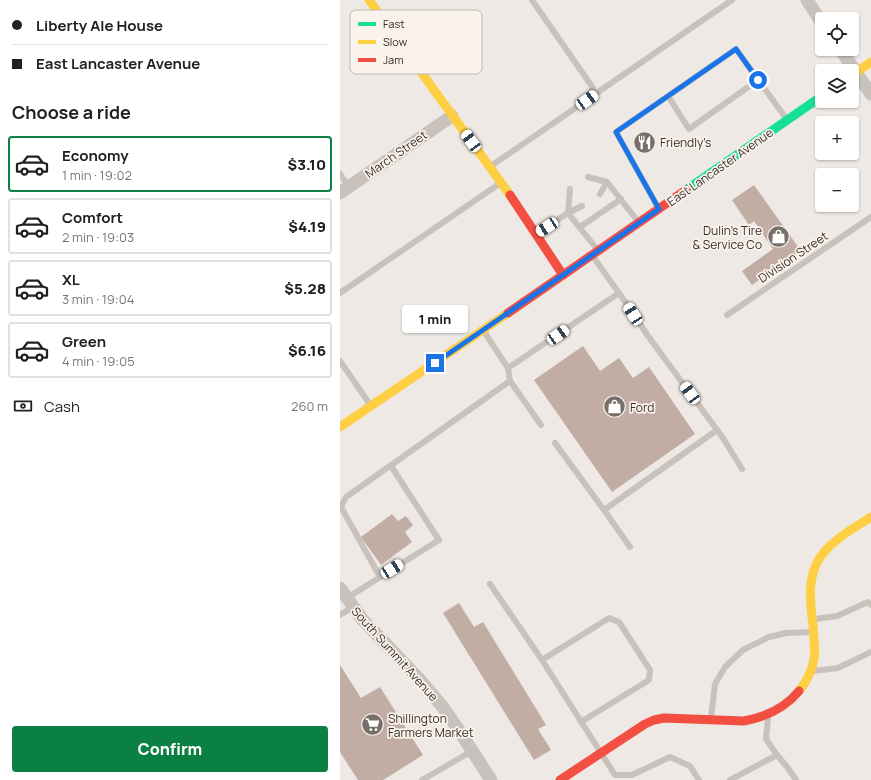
<!DOCTYPE html>
<html lang="en">
<head>
<meta charset="utf-8">
<style>
  :root { --surface:#fff; --page:#f2f2f2; --text:#202124; --muted:#757577; --line:#e0e0e0; --accent:#0b8043 }
  body { margin:0; font-family:Manrope,sans-serif; background:var(--page); color:var(--text); height:100vh; display:flex; flex-direction:column; font-size:15px; white-space:nowrap }
  * { box-sizing:border-box; margin:0 }
  p { font-size:13px; color:var(--muted) }
  .icon { flex:none; width:22px; height:22px; fill:none; stroke:currentColor; stroke-width:2; stroke-linecap:round; stroke-linejoin:round }
  .map { position:relative; flex:1; overflow:hidden }
  .panel { display:flex; flex-direction:column; background:var(--surface); width:340px }
  .panel>* { flex:none }
  .hud { display:grid; align-content:center; height:88px; padding:0 12px; background:var(--surface) }
  .fabs { position:absolute; left:475px; top:12px; display:grid; gap:8px }
  .fabs a { display:grid; place-items:center; width:44px; height:44px; border-radius:4px; background:var(--surface); box-shadow:0 1px 3px #0004; font-size:20px }
  .end { position:absolute; width:18px; height:18px; margin:-9px; border:5px solid #1a73e8; background:#fff; box-shadow:0 0 0 2px #fff }
  .from { border-radius:50% }
  .bubble { position:absolute; height:28px; border-radius:4px; background:var(--surface); box-shadow:0 1px 3px #0004; font-size:13px; font-weight:800; line-height:28px; text-align:center }
  .car { position:absolute; width:12px; height:24px; margin:-12px -6px; border-radius:5px; box-shadow:0 0 3px 1px #0007; background:linear-gradient(#fff 24%,#345 0 40%,#fff 0 76%,#345 0 86%,#fff 0) }
  .hud b { display:flex; align-items:center; gap:14px; height:38px; font-size:15px }
  .hud b+b { border-top:1px solid var(--line) }
  .hud i { width:10px; height:10px; background:var(--text) }
  ul { padding:0; list-style:none }
  li { display:flex; align-items:center; gap:12px; height:56px; margin:0 8px 6px; padding:0 4px; border:2px solid var(--line); border-radius:4px }
  li div { flex:1 }
  li b { display:block; font-size:15px }
  li em { font-style:normal; font-weight:800 }
  li.on { border-color:var(--accent) }
  li>.icon { width:36px; height:36px; stroke-width:1.5 }
  h2 { padding:0 12px; font-size:18px; line-height:48px }
  .pay { display:flex; align-items:center; gap:10px; height:44px; padding:0 12px; font-size:15px }
  .pay p { margin-inline-start:auto }
  .cta { display:flex; gap:8px; margin-top:auto; padding:8px 12px }
  .cta a { flex:1; height:46px; border-radius:4px; background:var(--accent); color:#fff; font-size:16px; font-weight:800; line-height:46px; text-align:center }
  main { display:flex; flex:1; min-height:0 }
  .map>svg:first-child { display:block }
</style>
</head>
<body>
<main>
<section class="panel">
<div class="hud">
<b><i class="from"></i>Liberty Ale House</b>
<b><i></i>East Lancaster Avenue</b>
</div>
<h2>Choose a ride</h2>
<ul>
<li class="on"><svg class="icon" aria-label="car" viewBox="0 0 24 24"><path d="M5 17H2v-5l4-1 3-4h7l3 4 3 1v5h-3M9 17h6M6 11h13"/><circle cx="7" cy="17" r="2"/><circle cx="17" cy="17" r="2"/></svg><div><b>Economy</b><p>1 min · 19:02</p></div><em>$3.10</em></li>
<li><svg class="icon" aria-label="car" viewBox="0 0 24 24"><path d="M5 17H2v-5l4-1 3-4h7l3 4 3 1v5h-3M9 17h6M6 11h13"/><circle cx="7" cy="17" r="2"/><circle cx="17" cy="17" r="2"/></svg><div><b>Comfort</b><p>2 min · 19:03</p></div><em>$4.19</em></li>
<li><svg class="icon" aria-label="car" viewBox="0 0 24 24"><path d="M5 17H2v-5l4-1 3-4h7l3 4 3 1v5h-3M9 17h6M6 11h13"/><circle cx="7" cy="17" r="2"/><circle cx="17" cy="17" r="2"/></svg><div><b>XL</b><p>3 min · 19:04</p></div><em>$5.28</em></li>
<li><svg class="icon" aria-label="car" viewBox="0 0 24 24"><path d="M5 17H2v-5l4-1 3-4h7l3 4 3 1v5h-3M9 17h6M6 11h13"/><circle cx="7" cy="17" r="2"/><circle cx="17" cy="17" r="2"/></svg><div><b>Green</b><p>4 min · 19:05</p></div><em>$6.16</em></li>
</ul>
<div class="pay"><svg class="icon" aria-label="cash" viewBox="0 0 24 24"><path d="M3 7h18v10H3z"/><circle cx="12" cy="12" r="2"/></svg>Cash<p>260 m</p></div>
<div class="cta"><a>Confirm</a></div>
</section>
<div class="map">
<svg width="531" height="780" viewBox="0 0 531 780">
  <rect width="100%" height="100%" fill="#eee9e4"/>
  <g fill="#c2ada5">
    <path d="M414 185 461 251 412 285 402 271 433 249 414 221 409 225 392 200Z"/>
    <path d="M243 346 260 371 279 358 293 378 309 367 355 434 272 492 194 380Z"/>
    <path d="M52 514 58 521 66 516 73 525 65 532 72 542 41 565 21 537Z"/>
    <path d="M119 603 134 627 143 622 206 725 198 729 211 750 194 760 103 613Z"/>
    <path d="M0 665 21 698 40 687 83 755 43 780H18L0 752Z"/>
  </g>
  <g fill="none" stroke-linecap="round" stroke-linejoin="round">
    <g stroke="#c8c1bc" stroke-width="6">
      <path d="M328 96 349 129 418 80"/>
      <path d="M248 99 392 0"/>
      <path d="M151 166 247 100 253 88 192 0"/>
      <path d="M0 174 9 187"/>
      <path d="M248 177 267 182 297 220"/>
      <path d="M260 194 267 182"/>
      <path d="M242 206 228 213 256 248"/>
      <path d="M317 206 276 132 396 49 445 117"/>
      <path d="M240 227 281 199"/>
      <path d="M197 233 228 213 230 189"/>
      <path d="M254 258 286 303 308 336 383 438 402 469"/>
      <path d="M0 293 159 184"/>
      <path d="M387 315 531 217"/>
      <path d="M145 333 168 368"/>
      <path d="M0 361 29 403"/>
      <path d="M170 381 201 425"/>
      <path d="M215 443 264 510 290 547"/>
      <path d="M264 510 377 430"/>
      <path d="M40 577 1 507 6 497 170 381 168 368 279 293"/>
      <path d="M150 584 202 660 275 775H292L330 757 350 766 359 780"/>
      <path d="M7 598 99 540 51 466"/>
      <path d="M0 615 13 607"/>
      <path d="M475 619 497 616 528 602 531 605"/>
      <path d="M202 660 269 618 279 622 310 670 309 680 241 722"/>
      <path d="M473 671 498 668 531 652"/>
      <path d="M371 718 375 684 385 667 403 650 429 637 446 633 473 632"/>
      <path d="M437 755 448 768 456 780"/>
      <path d="M82 780 132 751"/>
      <path d="M390 780 437 755 426 739 428 717"/>
    </g>
    <g stroke="#c8c1bc" stroke-width="13">
      <path d="M467 0 482 23"/>
      <path d="M500 49 531 94"/>
      <path d="M0 193 112 116"/>
      <path d="M0 588 22 619 80 680 102 706 118 729 151 780"/>
    </g>
    <path stroke="#16e098" stroke-width="9" d="M346 190 482 96"/>
    <g stroke="#ffcf43" stroke-width="9">
      <path d="M29 0 170 195"/>
      <path d="M512 75 531 62"/>
      <path d="M0 427 168 313"/>
      <path d="M459 691C465 684 469 676 472 667 475 659 475 649 474 640 473 613 464 584 479 559 491 540 513 529 531 517"/>
    </g>
    <g stroke="#f24e42" stroke-width="9">
      <path d="M170 195 223 275"/>
      <path d="M168 313 346 190"/>
      <path d="M220 780 305 724 314 720 324 718 404 721C426 717 445 708 459 691"/>
    </g>
  </g>
  <g fill="none" stroke-linecap="round" stroke-linejoin="round">
    <path stroke="#1a73e8" stroke-width="5" d="M95 363 319 209 276 132 396 49 418 80"/>
  </g>
  <defs>
    <symbol id="restaurant-disc" viewBox="-11 -11 22 22"><circle r="9.5" fill="#786f6b" stroke="#faf3ec"/><path d="M-5-6h1v4h1v-4h1v4h1v-4h1v5L-1.5 .5V6h-2V.5L-5-1ZM5-6V6H3V1.5H1.5Q1.5-4 5-6Z" fill="#fff"/></symbol>
    <symbol id="shop-disc" viewBox="-11 -11 22 22"><circle r="9.5" fill="#786f6b" stroke="#faf3ec"/><path d="M-5-2.5h2.3a2.7 3.5 0 0 1 5.4 0H5L5.5 6h-11ZM-1.5-2.5h3a1.5 2.3 0 0 0-3 0Z" fill="#fff"/></symbol>
    <symbol id="supermarket-disc" viewBox="-11 -11 22 22"><circle r="9.5" fill="#786f6b" stroke="#faf3ec"/><path d="M-6-5.5h2.5l.6 2H6L4.5 2H-2.5L-4.4-4H-6ZM-1.5 3.2a1.3 1.3 0 1 0 .1 0ZM3 3.2a1.3 1.3 0 1 0 .1 0Z" fill="#fff"/></symbol>
  </defs>
  <g fill-rule="evenodd">
    <use href="#restaurant-disc" x="292" y="130" width="25" height="25"/>
    <use href="#shop-disc" x="426" y="224" width="25" height="25"/>
    <use href="#shop-disc" x="262" y="394" width="25" height="25"/>
    <use href="#supermarket-disc" x="20" y="712" width="25" height="25"/>
  </g>
  <g text-anchor="middle" dominant-baseline="central" stroke-width="3.5" stroke-linejoin="round" paint-order="stroke">
    <g font-size="12" fill="#392e2a" stroke="#faf3ec" text-anchor="start">
      <text x="320" y="142">Friendly's</text>
      <text x="422" y="230" text-anchor="end">Dulin's Tire<tspan x="422" dy="14">&amp; Service Co</tspan></text>
      <text x="290" y="407">Ford</text>
      <text x="48" y="718">Shillington<tspan x="48" dy="14">Farmers Market</tspan></text>
    </g>
    <g font-size="12" fill="#392e2a" stroke="#faf3ec">
      <text transform="translate(56 154) rotate(-35)">March Street</text>
      <text transform="translate(380 167) rotate(-35)">East Lancaster Avenue</text>
      <text transform="translate(453 257) rotate(-34)">Division Street</text>
      <text transform="translate(55 654) rotate(48)">South Summit Avenue</text>
    </g>
  </g>
  <rect x="10" y="10" width="132" height="64" rx="6" fill="#faf3ec" stroke="#c0b8b2" stroke-width="1"/>
  <rect x="18" y="22" width="18" height="4" fill="#16e098"/>
  <rect x="18" y="40" width="18" height="4" fill="#ffcf43"/>
  <rect x="18" y="58" width="18" height="4" fill="#f24e42"/>
  <g font-size="11" fill="#392e2a">
    <text x="43" y="28">Fast</text>
    <text x="43" y="46">Slow</text>
    <text x="43" y="64">Jam</text>
  </g>
</svg>
<div class="fabs">
<a><svg class="icon" aria-label="locate" viewBox="0 0 24 24"><circle cx="12" cy="12" r="6"/><path d="M12 2v4M12 18v4M2 12h4M18 12h4"/></svg></a>
<a><svg class="icon" aria-label="layers" viewBox="0 0 24 24"><path d="M12 4l9 5-9 5-9-5zM3 14l9 5 9-5"/></svg></a>
<a>+</a>
<a>−</a>
</div>
<i class="end from" style="left:418px;top:80px"></i>
<i class="end" style="left:95px;top:363px"></i>
<div class="bubble" style="left:62px;top:305px;width:66px">1 min</div>
<i class="car" style="left:247px;top:100px;rotate:55deg"></i>
<i class="car" style="left:131px;top:141px;rotate:324deg"></i>
<i class="car" style="left:207px;top:227px;rotate:237deg"></i>
<i class="car" style="left:293px;top:314px;rotate:327deg"></i>
<i class="car" style="left:218px;top:335px;rotate:56deg"></i>
<i class="car" style="left:350px;top:393px;rotate:324deg"></i>
<i class="car" style="left:52px;top:569px;rotate:58deg"></i>
</div>
</main>
</body>
</html>
